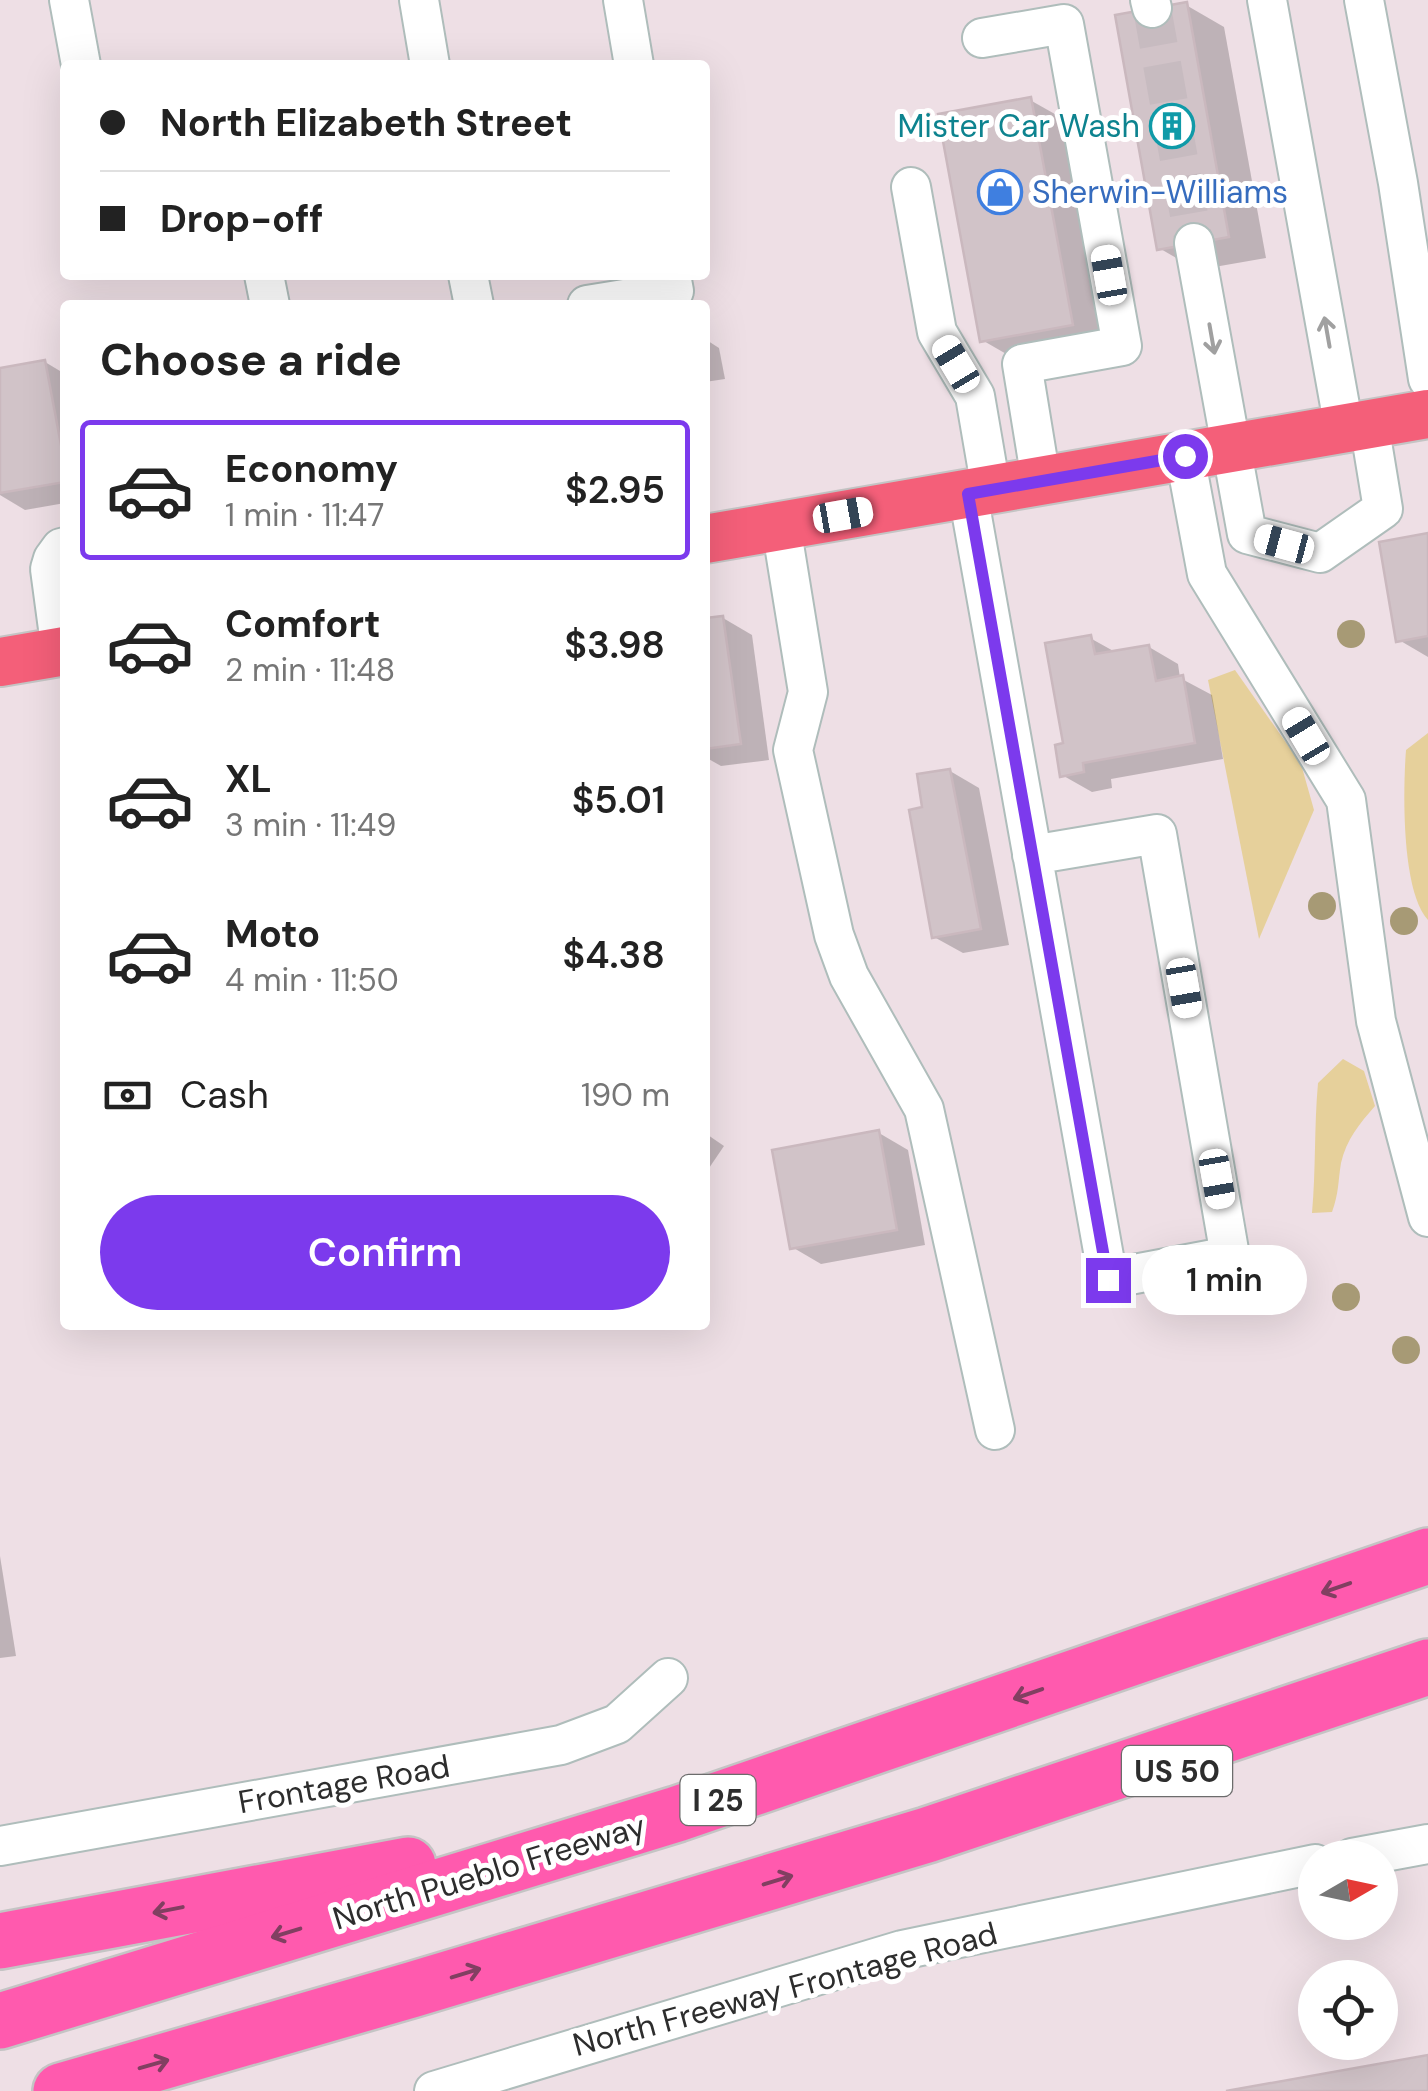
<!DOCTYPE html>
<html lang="en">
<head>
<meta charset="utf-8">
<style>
  :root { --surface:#fff; --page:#f2f2f2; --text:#222; --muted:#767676; --line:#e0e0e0; --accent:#7c3aed }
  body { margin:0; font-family:"DM Sans",sans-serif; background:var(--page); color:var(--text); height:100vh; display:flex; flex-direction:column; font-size:38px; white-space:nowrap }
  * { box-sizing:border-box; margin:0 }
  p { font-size:32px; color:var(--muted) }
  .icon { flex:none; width:55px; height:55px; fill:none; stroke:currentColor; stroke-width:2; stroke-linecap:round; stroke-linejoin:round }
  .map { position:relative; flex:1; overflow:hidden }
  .panel { position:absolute; left:60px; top:300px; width:650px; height:1030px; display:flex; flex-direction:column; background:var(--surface); border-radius:10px; box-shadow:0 10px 40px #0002 }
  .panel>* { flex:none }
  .hud { position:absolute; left:60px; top:60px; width:650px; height:220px; border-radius:10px; box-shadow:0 10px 40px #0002; display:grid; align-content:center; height:220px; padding:0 40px; background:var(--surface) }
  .needle { width:65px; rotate:81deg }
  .fabs { position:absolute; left:1298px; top:1840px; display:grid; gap:20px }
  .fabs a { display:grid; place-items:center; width:100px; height:100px; border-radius:50%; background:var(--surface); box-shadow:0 10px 40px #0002; font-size:50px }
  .end { position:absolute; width:45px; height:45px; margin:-22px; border:12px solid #7c3aed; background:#fff; box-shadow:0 0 0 5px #fff }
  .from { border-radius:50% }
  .bubble { position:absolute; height:70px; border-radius:35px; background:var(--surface); box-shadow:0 10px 40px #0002; font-size:32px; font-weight:600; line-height:70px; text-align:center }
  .car { position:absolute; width:30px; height:60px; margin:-30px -15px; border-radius:12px; box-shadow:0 0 8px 2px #0007; background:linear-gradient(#fff 24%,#345 0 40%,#fff 0 76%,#345 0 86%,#fff 0) }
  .hud b { display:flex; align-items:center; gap:35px; height:95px; font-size:38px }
  .hud b+b { border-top:2px solid var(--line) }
  .hud i { width:25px; height:25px; background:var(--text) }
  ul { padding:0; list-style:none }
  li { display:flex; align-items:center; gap:30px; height:140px; margin:0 20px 15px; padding:0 20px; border:5px solid transparent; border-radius:10px }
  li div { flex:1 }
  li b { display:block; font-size:38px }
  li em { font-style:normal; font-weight:600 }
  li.current { border-color:var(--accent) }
  li>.icon { width:90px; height:90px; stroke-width:1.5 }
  h2 { padding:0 40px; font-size:45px; line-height:120px }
  .pay { display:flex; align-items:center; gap:25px; height:110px; padding:0 40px; font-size:38px }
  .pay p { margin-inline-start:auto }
  .primary-button { display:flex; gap:20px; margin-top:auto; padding:20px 40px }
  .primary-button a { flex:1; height:115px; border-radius:60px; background:var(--accent); color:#fff; font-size:40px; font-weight:600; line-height:115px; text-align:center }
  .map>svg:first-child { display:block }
</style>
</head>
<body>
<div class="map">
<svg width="1428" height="2091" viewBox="0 0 1428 2091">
  <rect width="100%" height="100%" fill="#eedfe5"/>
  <g fill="#e6d09b">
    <path d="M1235 670 1301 764 1314 810 1259 939 1208 680Z"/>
    <path d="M1428 733V920C1401 891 1403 789 1406 750Z"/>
    <path d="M1343 1059 1364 1071 1375 1106C1360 1123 1346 1140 1341 1163 1338 1181 1339 1193 1332 1212L1312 1213C1316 1170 1314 1127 1318 1083Z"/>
  </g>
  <g fill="#0003">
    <path d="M1186 5 1224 27 1266 258 1197 270 1159 248Z"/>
    <path d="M1030 100 1069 122 1110 346 1020 362 982 340Z"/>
    <path d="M705 339 719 348 725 379 705 382Z"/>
    <path d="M45 362 65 374V503L25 510 0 495V371Z"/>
    <path d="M1428 536V657L1399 640Z"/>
    <path d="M723 618 752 635 769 760 721 766 705 757V621Z"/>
    <path d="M1090 638 1117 653 1149 647 1178 664 1180 678 1212 695 1223 759 1111 779 1112 788 1092 792 1062 775 1066 745Z"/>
    <path d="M950 771 979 788 1009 945 963 953 934 937 925 810Z"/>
    <path d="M705 1133 724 1146 705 1174Z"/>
    <path d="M879 1133 908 1150 925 1245 821 1264 792 1247Z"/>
    <path d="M0 1556 16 1656 0 1658Z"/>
  </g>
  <g fill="#d1c3c8" stroke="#cab8be" stroke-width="2.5">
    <path d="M1187 2 1229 237 1157 250 1115 15Z"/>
    <path d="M1031 97 1073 325 980 342 938 114Z"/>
    <path d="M45 360 65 466V482L0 493V368Z"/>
    <path d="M1428 533V636L1396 642 1379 542Z"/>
    <path d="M723 616 741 744 705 749V618Z"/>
    <path d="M1091 635 1095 654 1149 645 1156 681 1183 675 1195 743 1083 763 1084 772 1060 777 1055 745 1063 743 1045 643Z"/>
    <path d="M950 769 981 929 932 938 909 810 922 807 917 774Z"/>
    <path d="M879 1130 897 1230 790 1249 772 1150Z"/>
    <path d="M1428 2055V2091H1226Z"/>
  </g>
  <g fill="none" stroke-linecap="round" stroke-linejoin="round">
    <path stroke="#c7bbc0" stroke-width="38" stroke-dasharray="38 19" stroke-linecap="butt" d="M1152 8 1194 243"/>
    <defs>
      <g id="minor">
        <path d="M69 0 81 65"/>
        <path d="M419 0 430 65"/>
        <path d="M623 0 634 65"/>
        <path d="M1150 0 1152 8"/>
        <path d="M1267 0 1344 428"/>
        <path d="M1364 0 1398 183 1428 379"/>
        <path d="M982 38 1064 24 1122 346 1022 364 1041 480"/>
        <path d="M911 187 937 332 975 396 991 489"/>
        <path d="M1194 243 1247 534 1320 553 1383 509 1369 424"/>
        <path d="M264 275 270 305"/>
        <path d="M468 275 474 305"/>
        <path d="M587 305 674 291 671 275"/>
        <path d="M1185 456 1207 574 1346 800 1376 1021 1428 1217"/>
        <path d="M968 494 1108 1279 1230 1256 1157 834 1032 855"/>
        <path d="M781 526 808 692 793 750 834 935 849 976 924 1109 995 1430"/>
        <path d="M61 651 50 569 53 559 61 548 65 547"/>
        <path d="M0 1846 561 1745 617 1724 668 1678"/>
        <path d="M1352 1858 1428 1844"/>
        <path d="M434 2091 902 1950 1315 1864"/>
      </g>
      <g id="major">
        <path d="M705 539 1428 414"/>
        <path d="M0 662 65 651"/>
      </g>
      <g id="highway">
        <path d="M0 1941 408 1865"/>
        <path d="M0 2021 677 1814 1428 1556"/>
        <path d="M61 2091 411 1990 927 1835 1428 1667"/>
      </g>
    </defs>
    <use href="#minor" stroke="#afbdbb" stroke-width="42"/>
    <use href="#major" stroke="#c4c4c4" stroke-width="52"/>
    <use href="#highway" stroke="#c4c4c4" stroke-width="60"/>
    <use href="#minor" stroke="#fff" stroke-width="38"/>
    <use href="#major" stroke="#f45f79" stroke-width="48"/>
    <use href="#highway" stroke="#ff5aae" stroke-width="55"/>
  </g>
  <g fill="#a79a75">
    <circle cx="1351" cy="634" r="14"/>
    <circle cx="1322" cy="906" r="14"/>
    <circle cx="1404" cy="921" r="14"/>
    <circle cx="1346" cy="1297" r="14"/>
    <circle cx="1406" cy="1350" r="14"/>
  </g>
  <defs><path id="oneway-shaft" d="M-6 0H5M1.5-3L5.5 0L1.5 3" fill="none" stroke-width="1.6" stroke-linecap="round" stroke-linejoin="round" transform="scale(2.5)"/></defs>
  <g stroke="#a0a0a0">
    <use href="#oneway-shaft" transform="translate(1327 332) rotate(-100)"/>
    <use href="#oneway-shaft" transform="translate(1212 339) rotate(80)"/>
  </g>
  <g stroke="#813f61">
    <use href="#oneway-shaft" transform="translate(1336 1588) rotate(161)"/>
    <use href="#oneway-shaft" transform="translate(1028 1694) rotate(161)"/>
    <use href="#oneway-shaft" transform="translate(778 1880) rotate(-17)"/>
    <use href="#oneway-shaft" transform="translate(168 1910) rotate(169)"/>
    <use href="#oneway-shaft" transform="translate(286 1933) rotate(163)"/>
    <use href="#oneway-shaft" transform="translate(466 1973) rotate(-17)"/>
    <use href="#oneway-shaft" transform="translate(154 2064) rotate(-16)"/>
  </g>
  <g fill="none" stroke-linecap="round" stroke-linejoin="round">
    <path stroke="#7c3aed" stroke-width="12" d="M1108 1280 968 494 1185 456"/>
  </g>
  <defs>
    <symbol id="building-ring" viewBox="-11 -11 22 22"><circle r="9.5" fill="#fff" stroke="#0f9aa8" stroke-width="1.5"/><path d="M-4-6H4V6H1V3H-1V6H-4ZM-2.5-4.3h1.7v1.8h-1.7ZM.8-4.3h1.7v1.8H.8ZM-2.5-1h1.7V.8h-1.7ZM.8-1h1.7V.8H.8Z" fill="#0f9aa8"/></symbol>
    <symbol id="shop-ring" viewBox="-11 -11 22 22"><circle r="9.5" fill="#fff" stroke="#3f7fe0" stroke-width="1.5"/><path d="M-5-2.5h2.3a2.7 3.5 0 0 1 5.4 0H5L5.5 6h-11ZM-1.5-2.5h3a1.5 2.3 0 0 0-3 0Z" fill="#3f7fe0"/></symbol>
  </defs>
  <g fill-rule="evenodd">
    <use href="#building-ring" x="1147" y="101" width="50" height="50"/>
    <use href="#shop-ring" x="975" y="167" width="50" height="50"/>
  </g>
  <g text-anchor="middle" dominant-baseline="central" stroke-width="10" stroke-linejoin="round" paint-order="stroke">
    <g fill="#fff" stroke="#6c6c6c" stroke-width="2.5">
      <rect x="1122" y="1746" width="110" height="50" rx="8"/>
      <rect x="680.5" y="1775" width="75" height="50" rx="8"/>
    </g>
    <g font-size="30" font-weight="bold" fill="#2d2d2d">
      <text x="1177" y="1771">US 50</text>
      <text x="718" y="1800">I 25</text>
    </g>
    <g font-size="32" fill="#0d838f" stroke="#fff" text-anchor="end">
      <text x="1140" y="126">Mister Car Wash</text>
    </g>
    <g font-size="32" fill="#366cbe" stroke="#fff" text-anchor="start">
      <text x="1032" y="192">Sherwin-Williams</text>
    </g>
    <g font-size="32" fill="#2d2d2d" stroke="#fff">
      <text transform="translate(344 1784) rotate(-10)">Frontage Road</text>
      <text transform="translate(489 1872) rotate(-17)">North Pueblo Freeway</text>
      <text transform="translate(785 1989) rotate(-15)">North Freeway Frontage Road</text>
    </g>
  </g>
</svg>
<div class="fabs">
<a><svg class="needle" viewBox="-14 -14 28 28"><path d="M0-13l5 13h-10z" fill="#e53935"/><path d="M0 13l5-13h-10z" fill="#767676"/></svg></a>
<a><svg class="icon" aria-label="locate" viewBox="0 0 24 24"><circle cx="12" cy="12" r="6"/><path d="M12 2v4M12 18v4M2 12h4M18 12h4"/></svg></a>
</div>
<i class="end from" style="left:1185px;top:456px"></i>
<i class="end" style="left:1108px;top:1280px"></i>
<div class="bubble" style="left:1142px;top:1245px;width:165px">1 min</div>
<i class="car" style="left:1109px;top:275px;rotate:350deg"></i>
<i class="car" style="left:956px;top:364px;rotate:329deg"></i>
<i class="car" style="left:843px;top:515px;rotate:80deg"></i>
<i class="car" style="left:1284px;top:544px;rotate:285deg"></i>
<i class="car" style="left:1306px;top:736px;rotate:329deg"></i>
<i class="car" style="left:1184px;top:988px;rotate:170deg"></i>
<i class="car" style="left:1217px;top:1179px;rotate:170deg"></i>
<div class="hud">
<b><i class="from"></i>North Elizabeth Street</b>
<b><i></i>Drop-off</b>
</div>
<section class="panel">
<h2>Choose a ride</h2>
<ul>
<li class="current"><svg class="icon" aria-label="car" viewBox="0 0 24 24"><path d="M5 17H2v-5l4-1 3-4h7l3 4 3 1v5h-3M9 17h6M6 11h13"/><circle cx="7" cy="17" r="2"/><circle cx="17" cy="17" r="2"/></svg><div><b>Economy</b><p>1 min · 11:47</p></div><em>$2.95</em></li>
<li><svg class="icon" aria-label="car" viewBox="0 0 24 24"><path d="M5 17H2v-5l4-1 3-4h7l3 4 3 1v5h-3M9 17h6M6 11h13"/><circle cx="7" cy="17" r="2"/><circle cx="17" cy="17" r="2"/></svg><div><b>Comfort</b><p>2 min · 11:48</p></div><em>$3.98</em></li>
<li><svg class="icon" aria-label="car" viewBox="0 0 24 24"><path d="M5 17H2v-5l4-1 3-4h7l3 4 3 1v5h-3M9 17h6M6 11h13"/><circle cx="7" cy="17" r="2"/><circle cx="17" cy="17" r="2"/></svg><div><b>XL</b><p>3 min · 11:49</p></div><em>$5.01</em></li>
<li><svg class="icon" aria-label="car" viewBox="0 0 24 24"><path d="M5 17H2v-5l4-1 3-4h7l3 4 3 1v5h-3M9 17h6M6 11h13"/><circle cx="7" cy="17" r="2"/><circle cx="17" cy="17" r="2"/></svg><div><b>Moto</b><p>4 min · 11:50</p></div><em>$4.38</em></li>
</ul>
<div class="pay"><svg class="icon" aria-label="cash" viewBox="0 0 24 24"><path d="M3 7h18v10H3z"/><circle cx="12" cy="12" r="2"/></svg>Cash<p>190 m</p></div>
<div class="primary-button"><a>Confirm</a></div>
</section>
</div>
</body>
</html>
